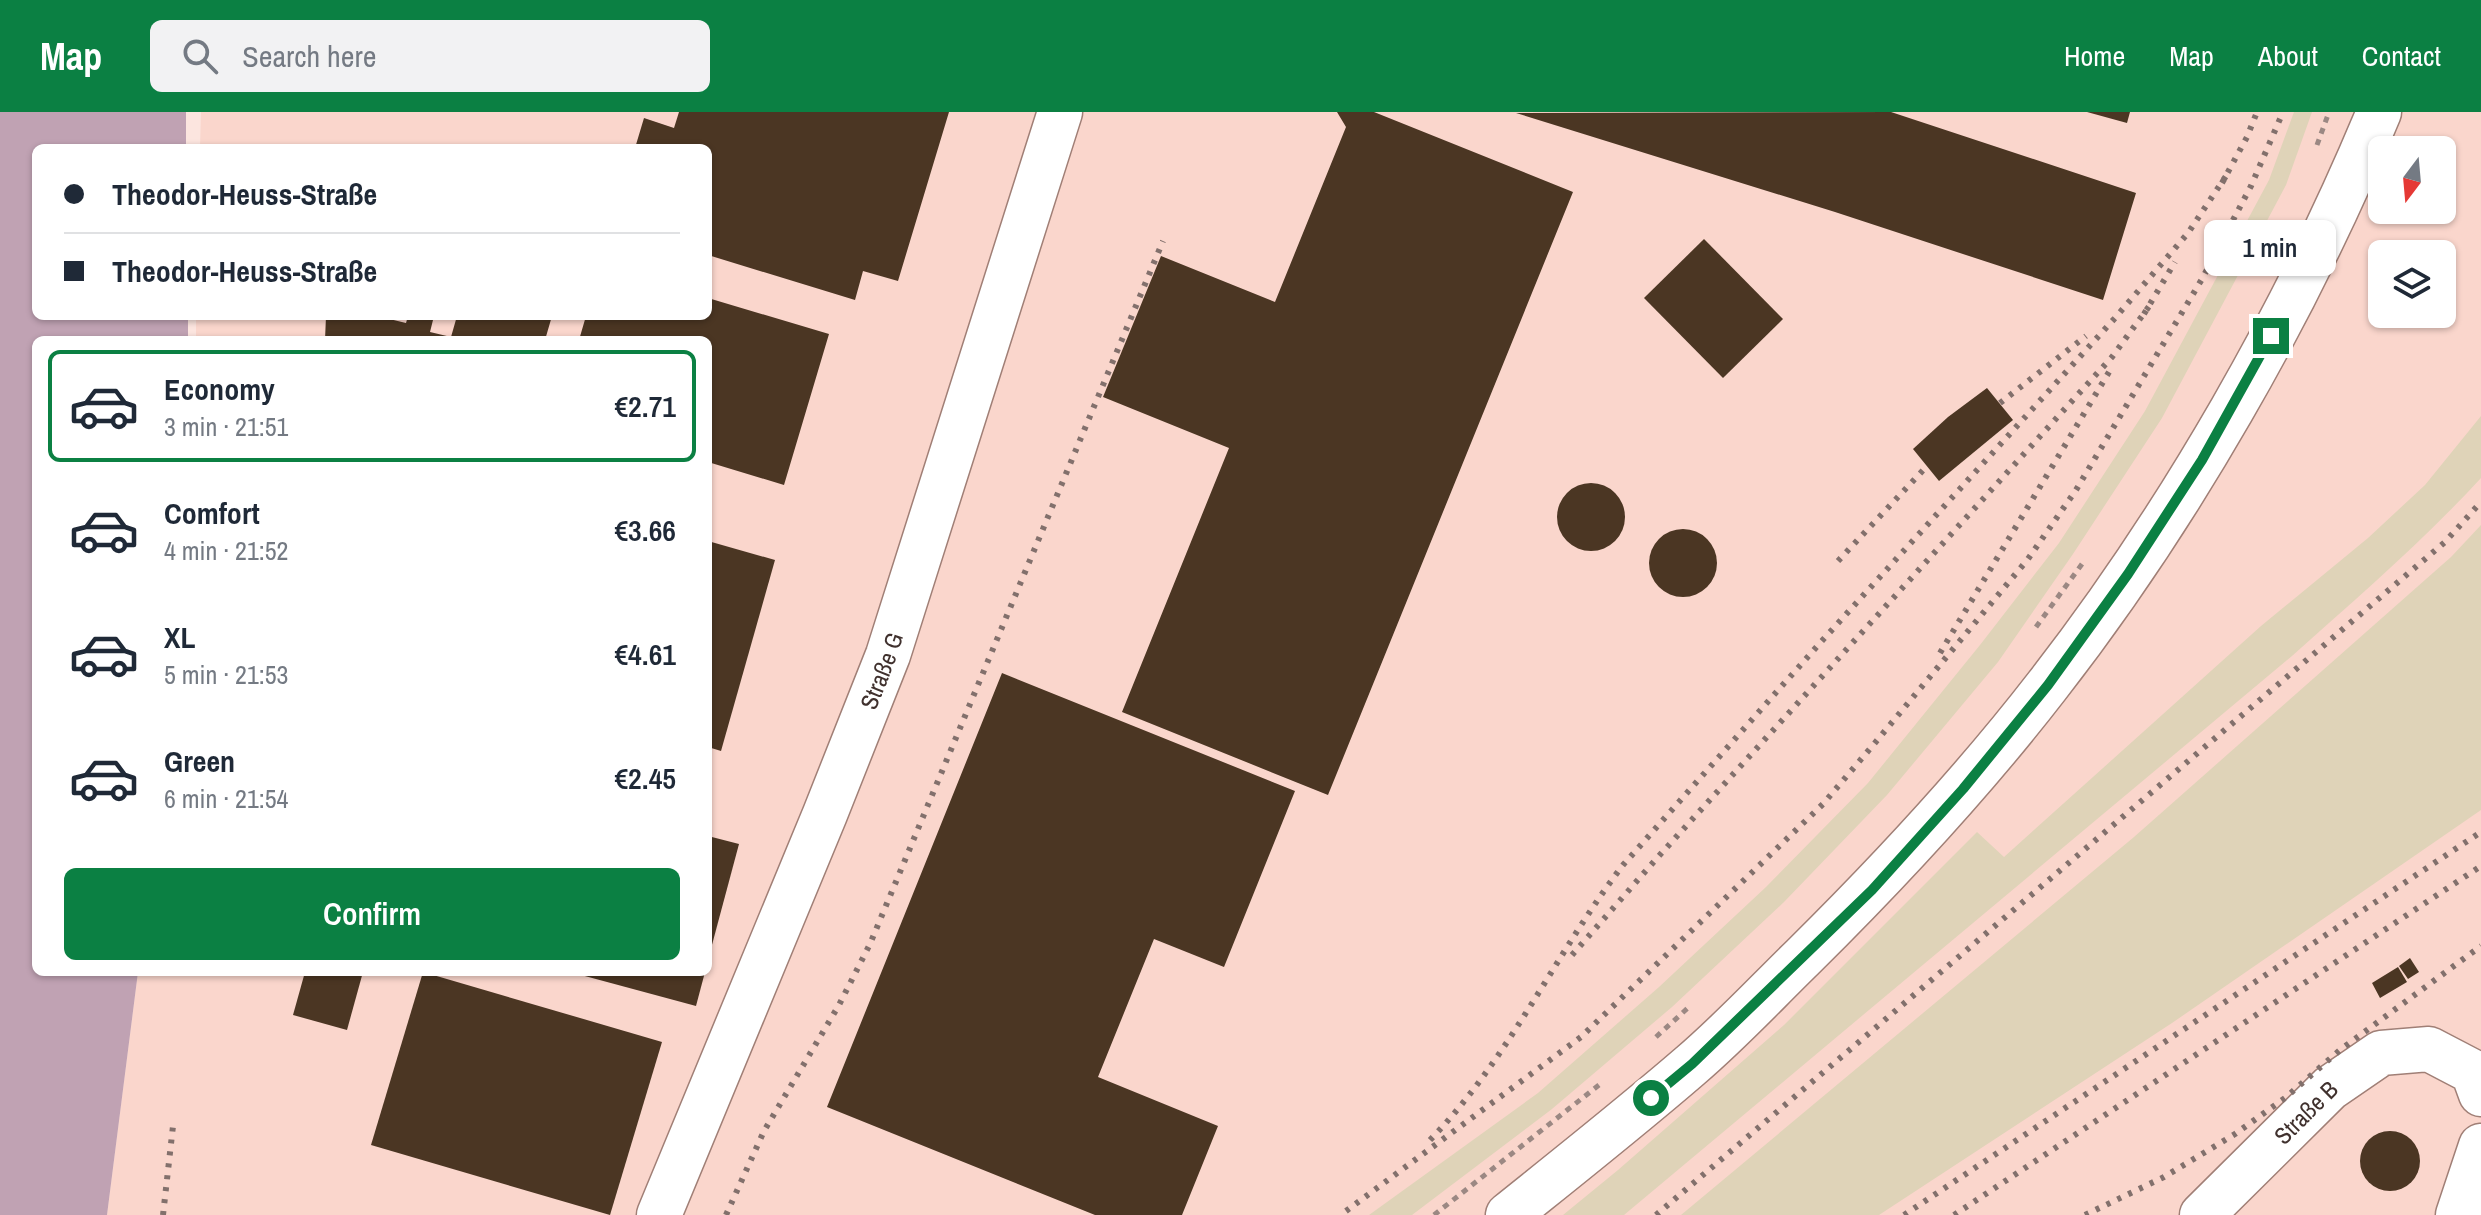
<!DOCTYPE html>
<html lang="en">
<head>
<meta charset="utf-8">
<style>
  :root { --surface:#fff; --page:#f2f2f3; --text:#1f2937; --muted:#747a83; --line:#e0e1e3; --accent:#0b8043 }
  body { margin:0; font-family:"Archivo Narrow",sans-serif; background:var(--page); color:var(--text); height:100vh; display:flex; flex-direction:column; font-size:30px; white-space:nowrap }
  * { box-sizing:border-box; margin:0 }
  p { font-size:26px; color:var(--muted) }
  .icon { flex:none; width:44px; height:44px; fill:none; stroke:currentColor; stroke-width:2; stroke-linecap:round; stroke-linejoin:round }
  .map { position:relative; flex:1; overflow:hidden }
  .panel { position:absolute; left:32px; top:224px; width:680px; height:640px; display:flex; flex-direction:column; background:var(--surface); border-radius:12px; box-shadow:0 2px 6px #0004 }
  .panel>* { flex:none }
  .banner { position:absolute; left:32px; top:32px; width:680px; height:176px; border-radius:12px; box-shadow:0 2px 6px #0004; display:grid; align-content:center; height:176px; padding:0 32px; background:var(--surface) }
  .needle { width:52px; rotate:196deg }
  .tools { position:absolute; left:2368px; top:24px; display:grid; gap:16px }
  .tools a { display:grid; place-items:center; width:88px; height:88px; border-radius:12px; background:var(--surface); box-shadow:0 2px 6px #0004; font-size:40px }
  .end { position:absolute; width:36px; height:36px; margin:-18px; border:10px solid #0b8043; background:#fff; box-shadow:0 0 0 4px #fff }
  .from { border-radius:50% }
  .bubble { position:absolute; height:56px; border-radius:12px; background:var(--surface); box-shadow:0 2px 6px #0004; font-size:26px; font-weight:600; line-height:56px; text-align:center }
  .banner b { display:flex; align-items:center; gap:28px; height:76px; font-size:30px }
  .banner b+b { border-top:2px solid var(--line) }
  .banner i { width:20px; height:20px; background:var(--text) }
  ul { padding:14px 0 0; list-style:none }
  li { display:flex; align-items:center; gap:24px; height:112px; margin:0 16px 12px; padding:0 16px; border:4px solid transparent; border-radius:12px }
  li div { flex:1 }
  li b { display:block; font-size:30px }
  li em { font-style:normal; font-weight:600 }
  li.active { border-color:var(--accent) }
  li>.icon { width:72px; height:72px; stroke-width:1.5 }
  .cta { display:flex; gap:16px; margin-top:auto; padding:16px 32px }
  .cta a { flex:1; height:92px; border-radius:12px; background:var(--accent); color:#fff; font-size:32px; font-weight:600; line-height:92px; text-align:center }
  header { display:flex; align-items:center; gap:48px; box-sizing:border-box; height:112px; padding:0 40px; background:var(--accent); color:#fff }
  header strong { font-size:38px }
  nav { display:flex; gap:44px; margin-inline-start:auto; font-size:28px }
  .search { width:560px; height:72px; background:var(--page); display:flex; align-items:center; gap:20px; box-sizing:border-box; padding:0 28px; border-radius:12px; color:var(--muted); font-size:30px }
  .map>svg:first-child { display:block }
</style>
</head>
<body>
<header>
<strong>Map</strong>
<div class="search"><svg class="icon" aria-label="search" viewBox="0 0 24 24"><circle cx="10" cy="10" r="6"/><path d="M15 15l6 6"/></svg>Search here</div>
<nav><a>Home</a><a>Map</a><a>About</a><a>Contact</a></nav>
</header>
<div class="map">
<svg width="2481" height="1103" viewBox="0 0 2481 1103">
  <rect width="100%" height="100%" fill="#fce5df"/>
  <path fill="#fad6cc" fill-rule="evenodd" d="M201 0H2481V1103H107L138 860H708V228H196V204H708V36H200ZM2382 38H2442V98H2382ZM2382 142H2442V202H2382Z"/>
  <g fill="#dfd3b8">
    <path d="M2294 0H2312L2286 73 2162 306 2073 442 1998 550 1887 683 1784 790 1672 895 1552 997 1412 1103H1369L1538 981 1659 875 1766 775 1868 671 1980 533 2059 431 2145 299 2269 68Z"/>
    <path d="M2481 304V366C2422 430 2357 486 2292 544L1624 1103H1563L1618 1058 1784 913 1977 720 2004 745 2261 514 2368 426 2425 373Z"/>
    <path d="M2481 413V698L2172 911 1879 1103H1681L2134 725 2451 445Z"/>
  </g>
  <path fill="#c0a2b3" d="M0 0H186V36H36V204H188V228H36V860H138L107 1103H0Z"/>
  <g fill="#4b3623">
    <path d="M679 0H949L898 169 863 159 855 188 708 143V36H635L644 6 674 16Z"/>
    <path d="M1337 0H1374L1573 80 1328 683 1122 600 1229 336 1103 285 1161 144 1275 190 1346 15Z"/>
    <path d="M1891 0 2136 81 2103 188 1835 100 1516 1Z"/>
    <path d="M2087 0H2130L2127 11Z"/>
    <path d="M1704 127 1783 207 1723 266 1644 186Z"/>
    <path d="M708 186 829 222 784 373 708 350V228H579L586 204H708Z"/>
    <path d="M326 204H377L406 211 408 204H434L430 220 451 225 457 204H552L545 228H325Z"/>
    <path d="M1987 276 2013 308 1939 369 1913 337 1948 305Z"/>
    <circle cx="1591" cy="405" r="34"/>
    <circle cx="1683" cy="451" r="34"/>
    <path d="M708 429 775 448 721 639 708 635Z"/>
    <path d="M1002 561 1295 679 1224 855 1154 827 1098 965 1218 1014 1182 1103H1095L827 995Z"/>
    <path d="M708 724 739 732 709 844H708Z"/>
    <path d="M2410 846 2419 860 2408 867 2399 854Z"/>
    <path d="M2398 855 2407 870 2380 886 2372 871Z"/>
    <path d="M305 860H363L347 918 293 903Z"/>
    <path d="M423 860 662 930 610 1103 371 1033Z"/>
    <path d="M570 860H705L696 894Z"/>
    <circle cx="2390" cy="1049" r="30"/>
  </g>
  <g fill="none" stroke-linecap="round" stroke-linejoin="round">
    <defs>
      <g id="minor">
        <path id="s1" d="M659 1103 825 702 888 543 1060 0"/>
        <path id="s2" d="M2202 1103 2330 976 2381 941 2429 937 2473 960 2481 982"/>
        <path d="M2458 1103 2481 1034"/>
      </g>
      <path id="major" d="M1508 1103C1569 1054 1631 1005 1690 954 1730 920 1766 881 1803 845 1890 759 1972 671 2047 574 2179 405 2297 198 2379 0"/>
    </defs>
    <use href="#minor" stroke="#a07f76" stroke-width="47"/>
    <use href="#major" stroke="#a07f76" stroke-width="47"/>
    <g stroke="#9b8883" stroke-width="5" stroke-dasharray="6 6" stroke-linecap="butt">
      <path d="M2317 33 2329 0"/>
      <path d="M2036 515 2082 452"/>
      <path d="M1656 925 1690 894"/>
      <path d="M1434 1103 1599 973"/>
    </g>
    <use href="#minor" stroke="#fff" stroke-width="44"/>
    <use href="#major" stroke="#fff" stroke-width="44"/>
    <g stroke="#82706c" stroke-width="6" stroke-dasharray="4 8" stroke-linecap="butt">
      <path d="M2222 71 2247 25 2257 0"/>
      <path d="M2144 202 2175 150"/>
      <path d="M2000 291 2086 224"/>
      <path d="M1838 449 1927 354"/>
      <path d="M1940 541 2109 260"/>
      <path d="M1572 843 1658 745 2112 245 2150 193"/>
      <path d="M1430 1028C1509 947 1555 842 1623 753L1820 531 2115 206 2188 121 2228 61"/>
      <path d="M1346 1099 1581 925 1823 692 1874 632 2028 447 2076 378 2202 167 2251 74 2283 0"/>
      <path d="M163 1103 173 1014"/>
      <path d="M726 1103 764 1019 839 893 870 832 1163 129"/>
      <path d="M1656 1103 2445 430 2481 390"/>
      <path d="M1904 1103 2481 720"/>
      <path d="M1954 1103 2481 754"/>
      <path d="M2085 1103 2164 1065 2235 1022 2285 986 2340 938 2481 834"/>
    </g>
  </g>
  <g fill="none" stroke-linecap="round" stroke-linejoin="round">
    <path stroke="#0b8043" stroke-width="10" d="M1651 986 1692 952 1872 778 1963 677 2048 573 2128 462 2202 348 2271 224"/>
  </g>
  <g text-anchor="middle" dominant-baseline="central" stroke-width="8" stroke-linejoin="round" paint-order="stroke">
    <g font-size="24" fill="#40312e" stroke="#fce5df">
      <text stroke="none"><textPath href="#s1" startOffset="588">Straße G</textPath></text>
      <text stroke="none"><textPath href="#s2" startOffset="146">Straße B</textPath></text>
    </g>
  </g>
</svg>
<div class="tools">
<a><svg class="needle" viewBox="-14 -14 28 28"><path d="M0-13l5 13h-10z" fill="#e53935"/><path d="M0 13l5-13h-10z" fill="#747a83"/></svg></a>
<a><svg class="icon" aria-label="layers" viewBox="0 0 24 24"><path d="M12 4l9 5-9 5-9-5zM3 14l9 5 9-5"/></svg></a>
</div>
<i class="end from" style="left:1651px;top:986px"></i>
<i class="end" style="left:2271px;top:224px"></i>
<div class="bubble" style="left:2204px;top:108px;width:132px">1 min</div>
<div class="banner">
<b><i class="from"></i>Theodor-Heuss-Straße</b>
<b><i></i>Theodor-Heuss-Straße</b>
</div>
<section class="panel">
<ul>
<li class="active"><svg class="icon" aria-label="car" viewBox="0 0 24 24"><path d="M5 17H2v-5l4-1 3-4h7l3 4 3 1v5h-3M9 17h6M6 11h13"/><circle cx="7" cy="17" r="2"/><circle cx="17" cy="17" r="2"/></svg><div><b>Economy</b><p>3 min · 21:51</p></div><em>€2.71</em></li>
<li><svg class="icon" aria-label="car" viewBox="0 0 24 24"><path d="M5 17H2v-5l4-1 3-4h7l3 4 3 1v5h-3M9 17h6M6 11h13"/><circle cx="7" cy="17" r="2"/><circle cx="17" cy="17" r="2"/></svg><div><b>Comfort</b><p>4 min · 21:52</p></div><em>€3.66</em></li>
<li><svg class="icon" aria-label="car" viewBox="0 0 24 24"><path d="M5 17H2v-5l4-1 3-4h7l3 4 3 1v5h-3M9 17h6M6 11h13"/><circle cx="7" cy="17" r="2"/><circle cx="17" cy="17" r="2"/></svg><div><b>XL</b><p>5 min · 21:53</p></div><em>€4.61</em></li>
<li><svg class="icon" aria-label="car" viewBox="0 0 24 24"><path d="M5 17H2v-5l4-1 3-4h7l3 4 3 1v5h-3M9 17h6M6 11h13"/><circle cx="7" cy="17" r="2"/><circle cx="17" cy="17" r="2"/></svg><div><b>Green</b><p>6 min · 21:54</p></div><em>€2.45</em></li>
</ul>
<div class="cta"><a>Confirm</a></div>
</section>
</div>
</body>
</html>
